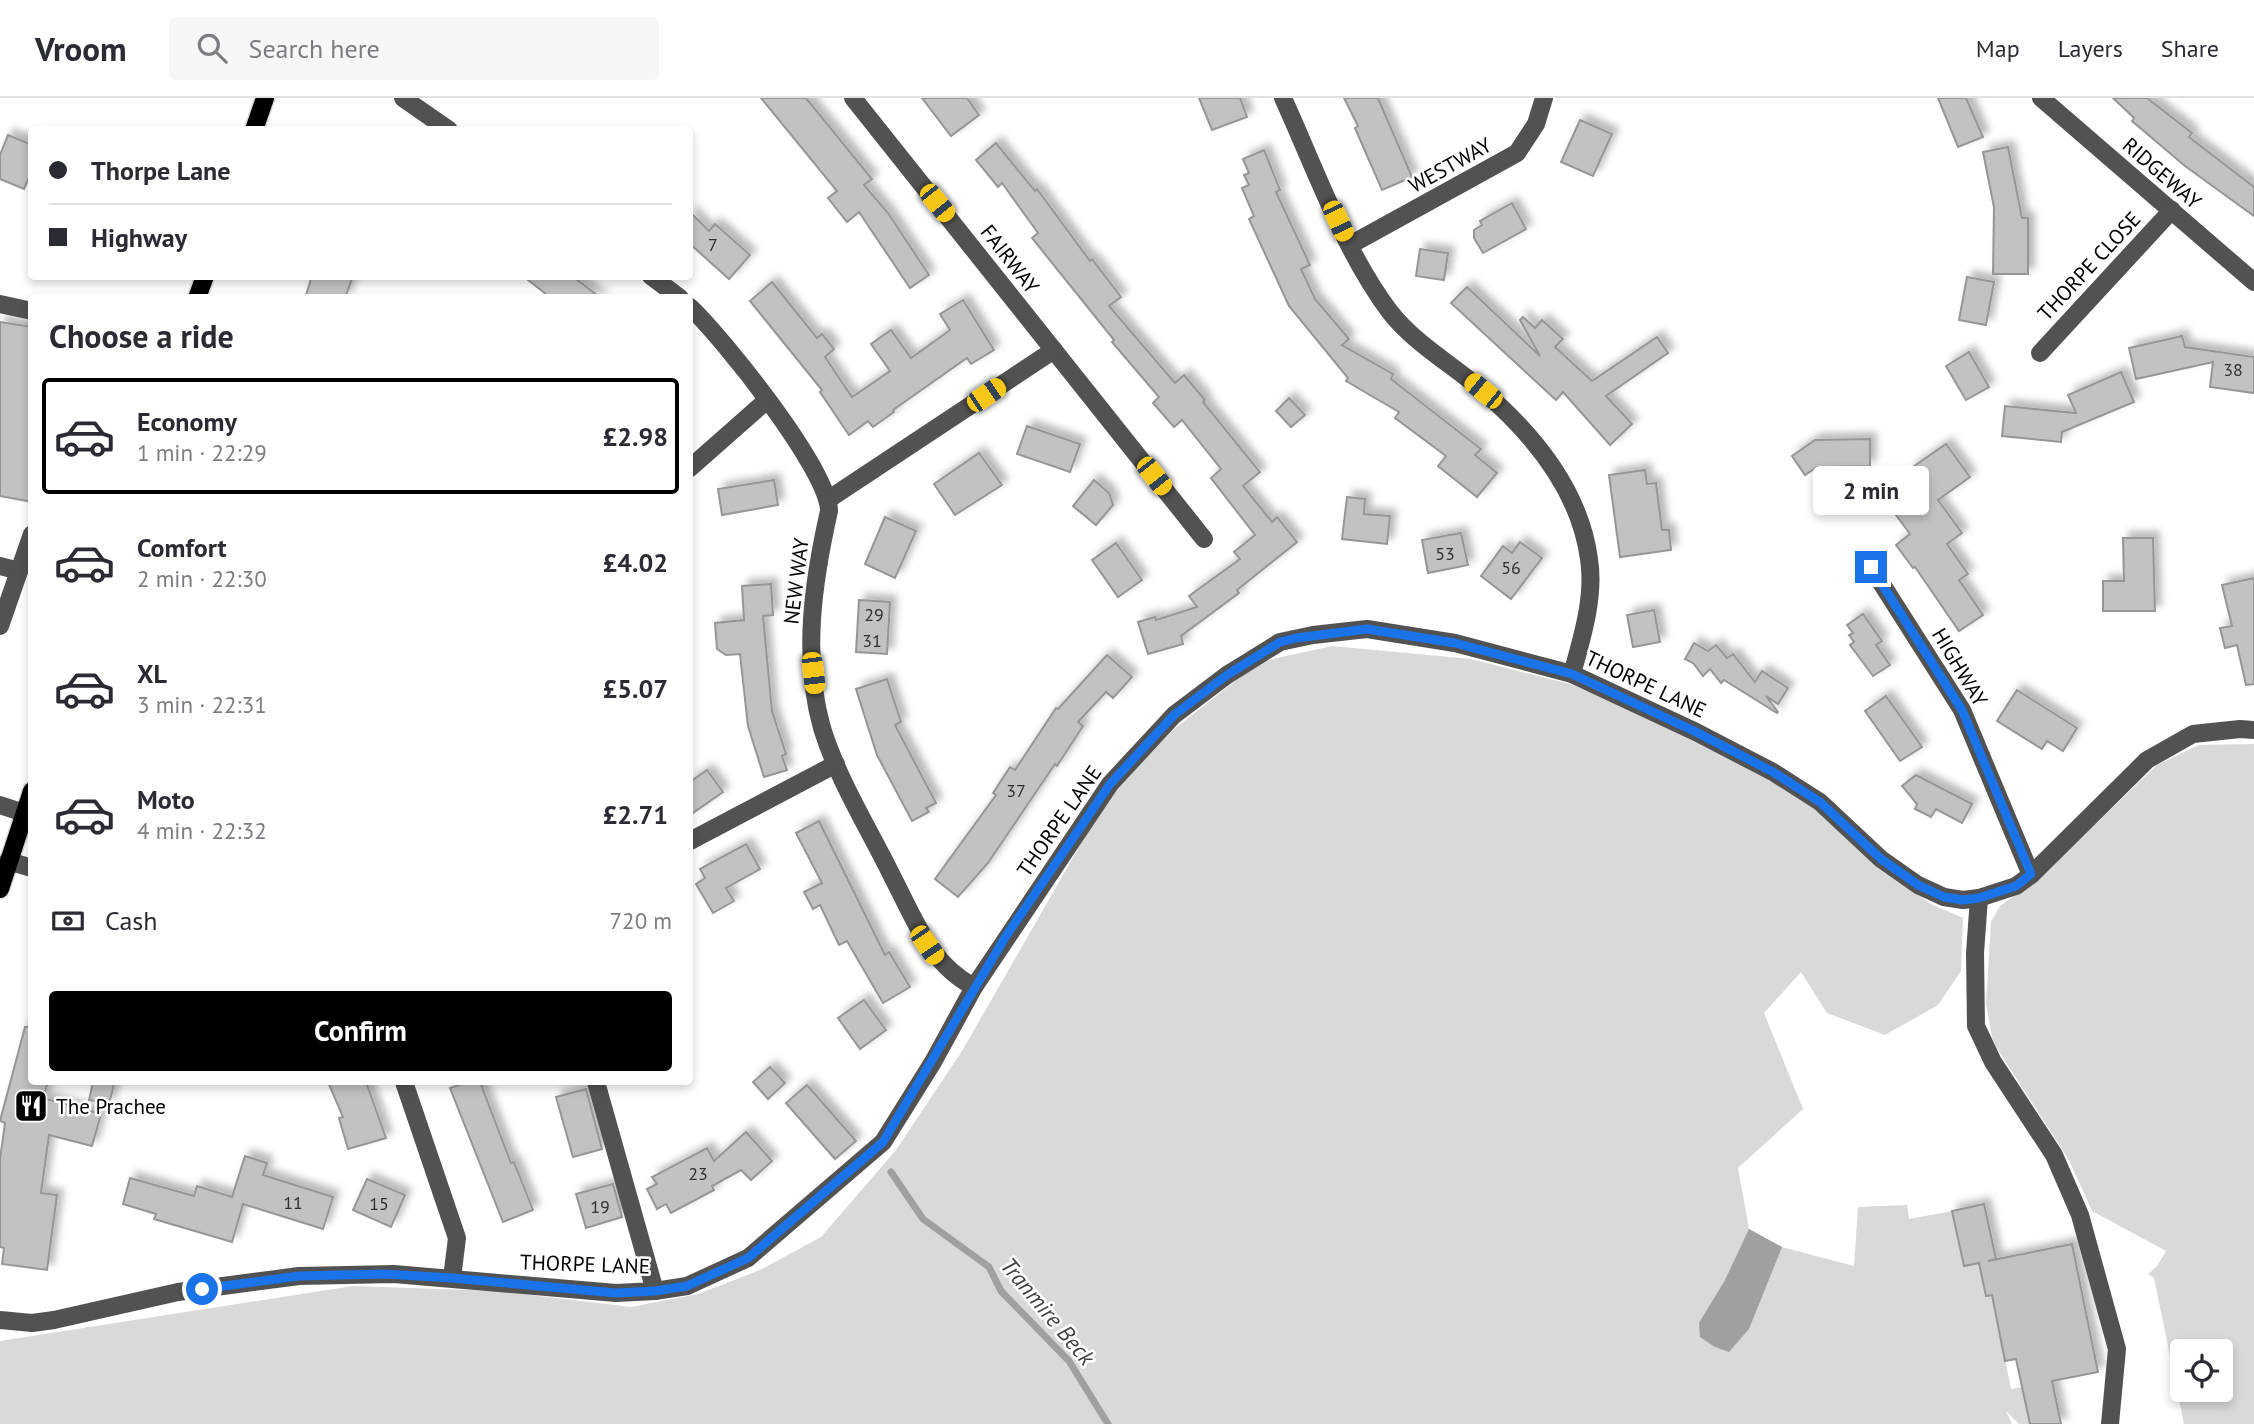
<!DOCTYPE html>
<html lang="en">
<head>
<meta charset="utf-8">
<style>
  :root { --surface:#fff; --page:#f7f7f7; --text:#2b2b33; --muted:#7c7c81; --line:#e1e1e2; --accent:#000 }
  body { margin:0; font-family:"PT Sans",sans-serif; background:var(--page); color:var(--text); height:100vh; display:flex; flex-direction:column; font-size:26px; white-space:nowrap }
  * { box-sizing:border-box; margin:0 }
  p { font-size:23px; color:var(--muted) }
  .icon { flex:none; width:38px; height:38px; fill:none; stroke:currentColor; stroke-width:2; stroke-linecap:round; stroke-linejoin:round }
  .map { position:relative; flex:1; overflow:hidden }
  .panel { position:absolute; left:28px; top:196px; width:665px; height:791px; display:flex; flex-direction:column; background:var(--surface); border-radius:7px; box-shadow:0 4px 10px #0003 }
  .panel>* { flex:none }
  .hud { position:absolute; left:28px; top:28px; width:665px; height:154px; border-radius:7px; box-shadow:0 4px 10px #0003; display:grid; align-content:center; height:154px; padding:0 21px; background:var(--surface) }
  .controls { position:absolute; left:2170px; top:1241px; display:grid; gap:14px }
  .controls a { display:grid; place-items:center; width:63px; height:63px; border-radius:7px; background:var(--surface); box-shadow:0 4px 10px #0003; font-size:35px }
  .end { position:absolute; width:32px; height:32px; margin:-16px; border:9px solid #1a73e8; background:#fff; box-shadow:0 0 0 4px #fff }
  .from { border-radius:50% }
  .bubble { position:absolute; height:49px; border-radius:7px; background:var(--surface); box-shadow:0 4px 10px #0003; font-size:23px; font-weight:600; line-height:49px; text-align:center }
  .car { position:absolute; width:21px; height:42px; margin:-21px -10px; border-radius:9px; box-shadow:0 0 5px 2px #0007; background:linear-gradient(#f5c518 24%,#345 0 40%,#f5c518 0 76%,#345 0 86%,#f5c518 0) }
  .hud b { display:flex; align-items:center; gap:24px; height:66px; font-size:26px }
  .hud b+b { border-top:2px solid var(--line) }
  .hud i { width:18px; height:18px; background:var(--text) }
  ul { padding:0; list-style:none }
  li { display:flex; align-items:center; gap:21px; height:116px; margin:0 14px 10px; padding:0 7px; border:4px solid transparent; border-radius:7px }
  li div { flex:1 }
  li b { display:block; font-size:26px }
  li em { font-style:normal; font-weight:600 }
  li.current { border-color:var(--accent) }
  li>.icon { width:63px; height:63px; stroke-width:1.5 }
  h2 { padding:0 21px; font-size:32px; line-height:84px }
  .pay { display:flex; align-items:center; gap:18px; height:77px; padding:0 21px; font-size:26px }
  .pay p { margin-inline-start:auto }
  .button { display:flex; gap:14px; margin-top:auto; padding:14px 21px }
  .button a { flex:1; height:80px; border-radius:7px; background:var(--accent); color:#fff; font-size:28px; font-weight:600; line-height:80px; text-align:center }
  header { display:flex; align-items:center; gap:42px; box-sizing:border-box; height:98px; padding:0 35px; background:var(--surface); border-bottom:2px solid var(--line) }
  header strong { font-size:33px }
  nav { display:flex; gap:38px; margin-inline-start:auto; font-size:24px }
  .search { width:490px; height:63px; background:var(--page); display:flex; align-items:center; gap:18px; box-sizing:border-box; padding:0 24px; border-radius:7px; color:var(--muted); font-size:26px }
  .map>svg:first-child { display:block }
</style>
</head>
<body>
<header>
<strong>Vroom</strong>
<div class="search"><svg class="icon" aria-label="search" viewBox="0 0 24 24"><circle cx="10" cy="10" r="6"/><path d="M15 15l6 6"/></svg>Search here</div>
<nav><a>Map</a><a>Layers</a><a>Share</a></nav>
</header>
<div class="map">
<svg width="2254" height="1326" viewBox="0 0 2254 1326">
  <defs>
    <filter id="shadow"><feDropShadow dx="6" dy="-6" stdDeviation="3.5" flood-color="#0004"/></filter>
  </defs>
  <rect width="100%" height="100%" fill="#fff"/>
  <g fill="#d9d9d9" fill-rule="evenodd">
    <path d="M1332 548 1471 561 1570 586 1750 661 1807 701 1887 773 1931 806 1963 820 1961 873 1938 907 1885 937 1827 915 1801 874 1764 915 1803 1011 1738 1070 1749 1131 1782 1149 1854 1168 1858 1109 1907 1107 1909 1121 1952 1113 1964 1168 1979 1165 1986 1198 1992 1197 2011 1291 2022 1289 2030 1326H2019L2006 1313 2012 1326H0V1243L353 1188 498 1193 631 1209 698 1196 760 1172 821 1139 896 1052 962 953 1106 702 1173 632 1259 564Z"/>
    <path d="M2254 646V1326H2184L2154 1180 2148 1176 2157 1168 2166 1153 2092 1113 2069 1062 1993 944 1986 906 1991 824 2000 808 2036 783 2157 667 2199 647ZM2182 1253H2221V1292H2182Z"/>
  </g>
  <path fill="#a0a0a0" d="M1749 1131 1782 1149 1749 1231 1729 1254 1715 1249 1700 1239 1699 1225 1725 1182Z"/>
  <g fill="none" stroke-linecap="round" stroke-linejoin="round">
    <path stroke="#a0a0a0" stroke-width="7" d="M891 1074 923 1121 989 1169 1001 1193 1069 1263 1108 1326"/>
  </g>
  <g fill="#c2c2c2" stroke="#969696" stroke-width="2" filter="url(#shadow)">
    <path d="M761 0H806L872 81 864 87 888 115 929 177 910 190 859 114 847 124 828 100 837 93Z"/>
    <path d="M922 0H967L979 17 951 38Z"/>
    <path d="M1199 0H1240L1247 19 1212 32Z"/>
    <path d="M1344 0H1378L1412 79 1382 92 1355 30 1358 28Z"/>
    <path d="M1938 0H1966L1983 39 1958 49Z"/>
    <path d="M2113 0H2147L2192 35 2189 39 2254 89V118L2185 68 2132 23 2134 20Z"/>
    <path d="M1580 22 1612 36 1593 78 1561 64Z"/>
    <path d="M8 37 32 47V73L24 91 0 81V57Z"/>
    <path d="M996 45 1035 93 1037 91 1090 163 1092 161 1121 199 1109 208 1175 285 1184 277 1205 302 1203 304 1260 374 1243 388 1272 424 1277 419 1297 444 1237 492 1239 495 1181 538 1183 546 1148 556 1138 524 1155 519 1156 522 1197 509 1189 498 1240 461 1234 454 1255 437 1211 380 1221 371 1182 322 1174 329 1153 305 1159 299 1112 244 1114 242 1032 140 1038 135 1002 85 998 89 976 62Z"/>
    <path d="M2008 49 2022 120H2028V176H1993L1994 109 1983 54Z"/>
    <path d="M1264 52 1280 92 1276 94 1310 167 1301 171 1315 201 1349 241 1342 247 1393 276 1391 281 1481 351 1475 357 1497 375 1477 399 1438 368 1446 358 1395 320 1399 314 1346 283 1348 280 1289 208 1249 121 1254 118 1242 90 1249 87 1244 77 1249 75 1243 61Z"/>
    <path d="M1512 105 1526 131 1483 155 1474 140V132L1482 127 1480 123Z"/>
    <path d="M690 114 709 133 715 126 750 157 729 181 690 146Z"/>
    <path d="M1420 151 1448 155 1444 182 1416 178Z"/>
    <path d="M312 178H353L345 200H305Z"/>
    <path d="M523 178H572L601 200H551Z"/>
    <path d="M1967 179 1994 184 1986 227 1959 222Z"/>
    <path d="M772 184 817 240 822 236 834 251 825 259 852 299 890 273 871 246 891 232 911 260 950 232 940 216 963 202 994 252 971 266 967 260 893 312 894 314 873 329 868 323 849 337 820 294 822 292 750 203Z"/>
    <path d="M1467 189 1540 258 1520 222 1523 219 1535 230 1542 222 1563 241 1555 249 1592 283 1657 239 1668 255 1606 298 1632 326 1610 347 1563 294 1556 302 1451 205Z"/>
    <path d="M0 224 32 229V404L0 398Z"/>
    <path d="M2182 238 2185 249 2254 259V295L2210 289 2213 264 2136 281 2129 250Z"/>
    <path d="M1969 254 1989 289 1966 302 1946 268Z"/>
    <path d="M2121 274 2134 304 2062 334 2061 344 2002 338 2005 308 2076 315 2068 297Z"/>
    <path d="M1289 300 1305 317 1291 329 1276 313Z"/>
    <path d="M1027 328 1080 346 1070 374 1017 356Z"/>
    <path d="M1870 341V368L1817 369 1805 377 1792 358 1815 342Z"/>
    <path d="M1946 346 1970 379 1938 402 1962 435 1947 446 1968 476 1959 482 1983 517 1959 533 1915 469 1913 470 1896 447 1910 436 1890 409 1921 386 1910 371Z"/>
    <path d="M979 355 1002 387 955 417 934 386Z"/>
    <path d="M1645 372 1647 386 1656 385 1662 432H1669L1671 452 1620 459 1609 377Z"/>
    <path d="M774 382 778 407 722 417 718 391Z"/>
    <path d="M1094 382 1109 395 1113 407 1096 427 1073 408Z"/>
    <path d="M1347 399 1365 401 1364 416 1390 418 1387 446 1342 441Z"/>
    <path d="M885 419 916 433 895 480 865 466Z"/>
    <path d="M1461 435 1468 467 1428 475 1422 442Z"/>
    <path d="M2123 440H2153L2155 513H2103V483H2124Z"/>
    <path d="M1520 444 1542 460 1511 501 1481 478 1503 448 1512 455Z"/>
    <path d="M1116 445 1142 482 1118 499 1092 462Z"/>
    <path d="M2254 480V586L2246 587 2237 547 2225 550 2220 530 2232 528 2222 487Z"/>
    <path d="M771 486 773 517 763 518 772 613 786 656 782 658 787 672 764 679 748 628 740 556 726 557 717 551 715 525 744 522 742 488Z"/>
    <path d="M859 502 890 504 887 556 856 554Z"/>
    <path d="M1654 512 1660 544 1633 549 1627 517Z"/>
    <path d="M1863 516 1882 543 1876 547 1890 567 1873 578 1850 547 1854 544 1849 537 1853 535 1847 527Z"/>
    <path d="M1694 545 1708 553 1716 547 1727 560 1733 556 1755 584 1762 573 1788 590 1778 606 1766 598 1778 614 1777 615 1724 582 1721 585 1710 571 1703 578 1693 565 1685 561Z"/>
    <path d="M1107 557 1132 579 1113 600 1106 594 1078 624 1083 628 1057 668 1055 666 988 765 958 799 935 781 996 697 993 695 1010 669 1015 672 1056 610 1058 611Z"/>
    <path d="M887 581 901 624 895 627 936 705 926 710 929 714 912 723 877 657 856 591Z"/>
    <path d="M2017 592 2077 630 2063 653 2047 643 2042 651 1997 623Z"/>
    <path d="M1886 598 1922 649 1900 663 1865 613Z"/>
    <path d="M707 672 723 694 690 717V684Z"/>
    <path d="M1916 677 1972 706 1962 725 1936 711 1931 719 1915 711 1917 706 1902 688Z"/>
    <path d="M819 723 885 857 889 854 910 889 883 905 847 843 839 847 820 807 813 811 804 794 822 785 796 735Z"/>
    <path d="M746 746 760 771 726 790 734 803 713 815 696 786 705 780 700 771Z"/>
    <path d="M864 902 886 932 860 951 838 920Z"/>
    <path d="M25 929H32V984H48L43 1000 101 1016 92 1048 49 1037 41 1095 57 1097 47 1172 2 1166 4 1150 0 1149V1061L5 1025 0 1023Z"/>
    <path d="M770 969 785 985 768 1001 753 984Z"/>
    <path d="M93 984 114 986 109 1006 89 1002Z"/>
    <path d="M328 984H366L386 1040 348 1051 339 1020 343 1019Z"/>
    <path d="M467 984H480L511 1065 514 1064 533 1112 503 1124 450 990Z"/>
    <path d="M807 987 856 1043 835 1061 786 1005Z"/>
    <path d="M586 991 602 1051 573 1059 556 999Z"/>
    <path d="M746 1034 772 1063 751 1082 741 1072 712 1088 714 1092 671 1115 666 1106 657 1111 647 1091 657 1086 652 1079 707 1050 714 1063Z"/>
    <path d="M245 1058 267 1065 263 1077 333 1099 323 1131 243 1106 232 1144 154 1121 156 1116 123 1106 130 1080 194 1098 197 1088 232 1099Z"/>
    <path d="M367 1081 405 1097 391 1129 353 1112Z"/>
    <path d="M613 1086 622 1119 586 1130 576 1096Z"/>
    <path d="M1984 1106 1996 1161 1988 1163 2072 1146 2098 1274 2052 1283 2061 1326H2030L2016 1261 2005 1263 1992 1197 1986 1198 1979 1165 1964 1168 1952 1113Z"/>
  </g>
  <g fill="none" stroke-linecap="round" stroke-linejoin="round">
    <defs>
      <g id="major">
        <path d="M254 32 265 0"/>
        <path d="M197 200 205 178"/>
        <path d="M0 791 32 693"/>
      </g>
    </defs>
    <use href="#major" stroke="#dbdbdb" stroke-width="21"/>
    <g stroke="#525252" stroke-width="18">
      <path d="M403 0 449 32"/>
      <path d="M853 0 1204 441"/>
      <path d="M1283 0C1315 70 1344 153 1390 214 1415 246 1453 267 1483 293 1533 336 1580 393 1589 461 1595 498 1582 540 1572 576"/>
      <path d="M2041 0 2254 184"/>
      <path d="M1350 147 1517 55 1536 26 1544 0"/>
      <path d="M651 178 680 200"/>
      <path d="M0 206 32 213"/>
      <path d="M690 209C722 239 829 372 829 413 813 484 802 559 822 630 838 682 869 731 893 780 915 822 930 866 974 889"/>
      <path d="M2040 255 2172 112"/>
      <path d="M690 370 767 302"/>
      <path d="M829 401 1054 252"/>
      <path d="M0 468 19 473"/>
      <path d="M1871 469 1962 612 2031 777"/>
      <path d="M0 528 32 436"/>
      <path d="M0 707 24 715"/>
      <path d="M690 743 836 666"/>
      <path d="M8 763 32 770"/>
      <path d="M1979 800 1975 855 1976 928 1993 964 2054 1057 2080 1117 2117 1251 2110 1326"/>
      <path d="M404 984 457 1140 452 1180"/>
      <path d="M596 984 655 1193"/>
      <path d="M0 1222 32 1225 54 1222 178 1194 299 1178 394 1176 616 1195 655 1193 687 1188 748 1160 883 1044 933 964 974 889 1110 686 1174 617 1227 577 1280 544 1313 537 1367 531 1455 545 1572 576 1696 634 1773 674 1820 704 1881 761 1918 787 1944 799 1963 802 1979 800 2016 788 2031 777 2147 662 2193 636 2240 631 2254 632"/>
    </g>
    <use href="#major" stroke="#000" stroke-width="18"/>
  </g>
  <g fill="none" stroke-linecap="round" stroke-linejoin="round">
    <path stroke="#1a73e8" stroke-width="9" d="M202 1191 299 1178 385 1176 452 1180 616 1195 655 1193 687 1188 748 1160 883 1044 1006 838 1110 686 1174 617 1227 577 1280 544 1296 540 1367 531 1455 545 1572 576 1696 634 1773 674 1820 704 1881 761 1918 787 1944 799 1963 802 1979 800 2016 788 2031 776 1962 612 1871 469"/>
  </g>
  <defs>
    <symbol id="restaurant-square" viewBox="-11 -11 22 22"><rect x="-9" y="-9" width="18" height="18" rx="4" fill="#000" stroke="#fff"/><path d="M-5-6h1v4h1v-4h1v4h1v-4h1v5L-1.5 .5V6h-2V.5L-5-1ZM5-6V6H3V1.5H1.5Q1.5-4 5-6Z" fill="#fff"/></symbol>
  </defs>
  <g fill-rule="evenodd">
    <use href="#restaurant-square" x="12" y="989" width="38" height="38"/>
  </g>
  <g text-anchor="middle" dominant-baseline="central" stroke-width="5" stroke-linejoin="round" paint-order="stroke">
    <g font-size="18" fill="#303030">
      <text x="713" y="146">7</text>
      <text x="2233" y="271">38</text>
      <text x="1445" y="455">53</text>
      <text x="1511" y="469">56</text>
      <text x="874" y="516">29</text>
      <text x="872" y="542">31</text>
      <text x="1016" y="692">37</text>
      <text x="698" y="1075">23</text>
      <text x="293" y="1104">11</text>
      <text x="379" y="1105">15</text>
      <text x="600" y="1108">19</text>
    </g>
    <g font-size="21" fill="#000" stroke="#fff">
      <text transform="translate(1450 67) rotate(-29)">WESTWAY</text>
      <text transform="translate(2162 75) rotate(41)">RIDGEWAY</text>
      <text transform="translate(1010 161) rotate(52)">FAIRWAY</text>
      <text transform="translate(2089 168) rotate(-47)">THORPE CLOSE</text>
      <text transform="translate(796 483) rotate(-83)">NEW WAY</text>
      <text transform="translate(1960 569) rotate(59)">HIGHWAY</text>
      <text transform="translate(1646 586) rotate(25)">THORPE LANE</text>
      <text transform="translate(1059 723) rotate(-55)">THORPE LANE</text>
      <text transform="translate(585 1166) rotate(2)">THORPE LANE</text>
    </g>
    <g font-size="21" fill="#000" stroke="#fff" text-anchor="start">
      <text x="56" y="1008">The Prachee</text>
    </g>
    <g font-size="23" font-style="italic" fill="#414141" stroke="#fff">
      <text transform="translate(1048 1213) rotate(50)">Tranmire Beck</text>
    </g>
  </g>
</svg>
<div class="controls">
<a><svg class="icon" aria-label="locate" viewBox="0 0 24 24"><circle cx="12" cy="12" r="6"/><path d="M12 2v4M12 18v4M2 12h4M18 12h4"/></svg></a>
</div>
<i class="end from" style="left:202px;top:1191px"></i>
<i class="end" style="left:1871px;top:469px"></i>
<div class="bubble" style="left:1813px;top:368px;width:116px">2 min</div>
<i class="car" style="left:937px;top:105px;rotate:141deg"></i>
<i class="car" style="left:1338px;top:123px;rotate:155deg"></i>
<i class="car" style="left:1483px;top:293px;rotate:309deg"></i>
<i class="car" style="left:986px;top:297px;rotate:56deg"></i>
<i class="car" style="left:1154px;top:378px;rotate:142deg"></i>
<i class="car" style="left:813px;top:575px;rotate:173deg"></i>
<i class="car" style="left:927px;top:847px;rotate:146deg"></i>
<div class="hud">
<b><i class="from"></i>Thorpe Lane</b>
<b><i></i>Highway</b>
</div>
<section class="panel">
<h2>Choose a ride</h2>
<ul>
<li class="current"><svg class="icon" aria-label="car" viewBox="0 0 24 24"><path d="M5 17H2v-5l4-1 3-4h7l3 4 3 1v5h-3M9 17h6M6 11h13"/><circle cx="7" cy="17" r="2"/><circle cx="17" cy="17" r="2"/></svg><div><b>Economy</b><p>1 min · 22:29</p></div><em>£2.98</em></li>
<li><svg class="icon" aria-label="car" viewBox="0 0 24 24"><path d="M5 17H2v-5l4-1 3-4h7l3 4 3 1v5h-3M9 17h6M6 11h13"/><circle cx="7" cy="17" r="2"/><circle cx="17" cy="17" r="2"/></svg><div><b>Comfort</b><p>2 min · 22:30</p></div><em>£4.02</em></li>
<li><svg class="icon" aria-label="car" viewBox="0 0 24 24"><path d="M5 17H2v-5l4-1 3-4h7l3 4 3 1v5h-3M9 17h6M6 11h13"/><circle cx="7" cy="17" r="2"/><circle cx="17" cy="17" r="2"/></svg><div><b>XL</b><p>3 min · 22:31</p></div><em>£5.07</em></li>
<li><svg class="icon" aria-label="car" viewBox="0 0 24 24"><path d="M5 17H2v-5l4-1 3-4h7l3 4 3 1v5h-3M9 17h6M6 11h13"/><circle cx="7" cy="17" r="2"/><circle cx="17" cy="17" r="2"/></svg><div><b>Moto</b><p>4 min · 22:32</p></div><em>£2.71</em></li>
</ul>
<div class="pay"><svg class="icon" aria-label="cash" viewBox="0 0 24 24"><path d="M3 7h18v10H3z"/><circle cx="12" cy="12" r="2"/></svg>Cash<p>720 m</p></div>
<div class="button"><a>Confirm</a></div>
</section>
</div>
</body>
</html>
